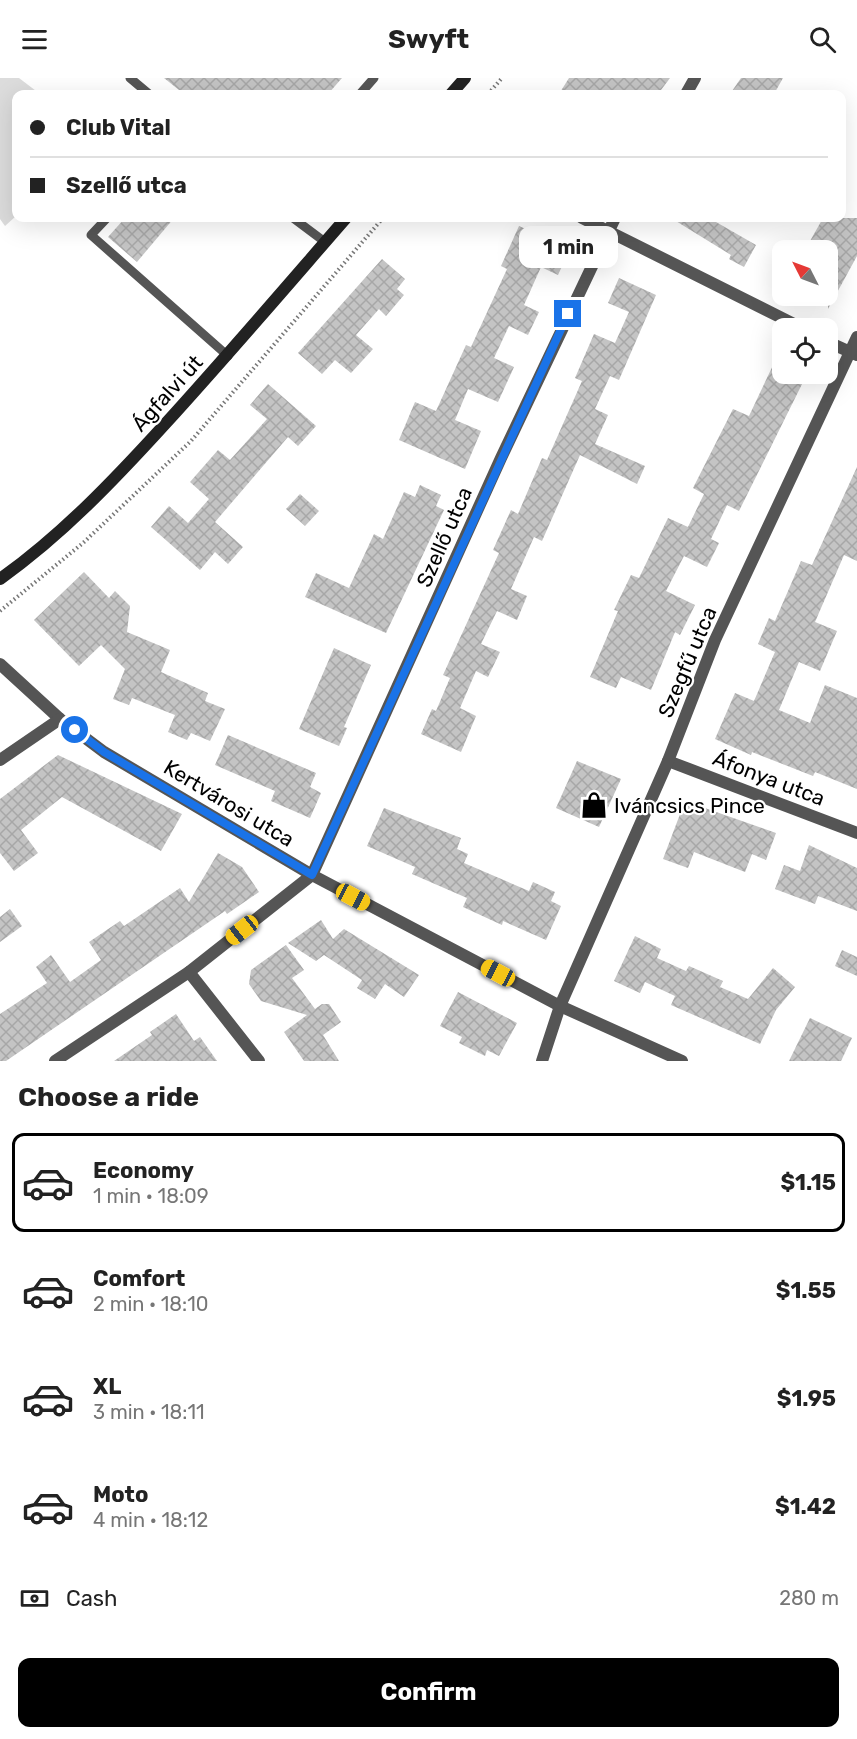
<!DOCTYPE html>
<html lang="en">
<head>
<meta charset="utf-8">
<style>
  :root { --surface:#fff; --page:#f6f6f6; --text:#222; --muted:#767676; --line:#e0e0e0; --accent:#000 }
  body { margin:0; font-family:Rubik,sans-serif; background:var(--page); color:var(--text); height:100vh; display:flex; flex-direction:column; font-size:22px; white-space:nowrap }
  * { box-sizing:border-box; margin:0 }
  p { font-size:20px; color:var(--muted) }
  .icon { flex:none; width:33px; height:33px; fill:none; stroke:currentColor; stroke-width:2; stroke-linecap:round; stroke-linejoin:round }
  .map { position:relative; height:983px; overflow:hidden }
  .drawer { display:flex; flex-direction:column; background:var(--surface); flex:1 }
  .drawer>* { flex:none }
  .guide { position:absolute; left:12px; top:12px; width:834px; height:132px; border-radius:12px; box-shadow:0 6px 24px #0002; display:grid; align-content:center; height:132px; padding:0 18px; background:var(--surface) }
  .needle { width:39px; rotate:312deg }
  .tools { position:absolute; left:772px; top:162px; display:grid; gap:12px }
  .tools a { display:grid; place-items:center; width:66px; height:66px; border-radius:12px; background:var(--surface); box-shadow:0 6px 24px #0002; font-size:30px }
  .end { position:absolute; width:27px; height:27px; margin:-14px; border:8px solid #1a73e8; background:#fff; box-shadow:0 0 0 3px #fff }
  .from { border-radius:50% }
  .bubble { position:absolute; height:42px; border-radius:12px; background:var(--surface); box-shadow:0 6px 24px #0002; font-size:20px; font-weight:700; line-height:42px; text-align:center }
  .car { position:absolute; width:18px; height:36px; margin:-18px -9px; border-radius:8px; box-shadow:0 0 4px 2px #0007; background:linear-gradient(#f5c518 24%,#345 0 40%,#f5c518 0 76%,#345 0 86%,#f5c518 0) }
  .guide b { display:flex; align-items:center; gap:21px; height:57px; font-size:22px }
  .guide b+b { border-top:2px solid var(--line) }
  .guide i { width:15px; height:15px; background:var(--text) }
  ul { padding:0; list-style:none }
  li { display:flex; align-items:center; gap:18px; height:99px; margin:0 12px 9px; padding:0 6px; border:3px solid transparent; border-radius:12px }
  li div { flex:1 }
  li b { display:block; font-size:22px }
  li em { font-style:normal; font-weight:700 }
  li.selected { border-color:var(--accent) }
  li>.icon { width:54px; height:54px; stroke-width:1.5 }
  h2 { padding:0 18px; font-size:27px; line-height:72px }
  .pay { display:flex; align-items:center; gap:15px; height:66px; padding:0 18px; font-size:22px }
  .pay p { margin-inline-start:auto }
  .button { display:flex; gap:12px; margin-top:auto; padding:12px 18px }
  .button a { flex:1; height:69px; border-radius:12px; background:var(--accent); color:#fff; font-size:24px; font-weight:700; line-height:69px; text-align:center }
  header { display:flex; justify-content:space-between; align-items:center; height:78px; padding:0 18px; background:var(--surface); font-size:27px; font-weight:700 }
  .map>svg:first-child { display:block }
</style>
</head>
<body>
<header><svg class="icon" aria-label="menu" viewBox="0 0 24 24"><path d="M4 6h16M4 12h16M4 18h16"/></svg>Swyft<svg class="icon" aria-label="search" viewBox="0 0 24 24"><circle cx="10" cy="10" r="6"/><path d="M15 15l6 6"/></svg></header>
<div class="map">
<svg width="857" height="983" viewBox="0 0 857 983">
  <defs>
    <pattern id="building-cross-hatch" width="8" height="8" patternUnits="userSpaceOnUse" patternTransform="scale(1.5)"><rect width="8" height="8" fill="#c4c4c4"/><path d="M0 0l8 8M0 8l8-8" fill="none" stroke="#a7a7a7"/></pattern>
  </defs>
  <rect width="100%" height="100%" fill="#fff"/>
  <path fill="#dcdcdc" d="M0 0H19L40 16H16V138L5 148 0 141Z"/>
  <g fill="url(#building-cross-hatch)">
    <path d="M164 0H342L328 16H184Z"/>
    <path d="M569 0H670L658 16H559Z"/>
    <path d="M741 0H783L774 16H730Z"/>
    <path d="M125 140H174L137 184 108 159Z"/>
    <path d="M671 140H709L756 167 744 189 729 181 731 177Z"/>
    <path d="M823 140H857V178L828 231V172H805Z"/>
    <path d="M519 148 570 171 558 197 541 189 524 227 539 234 528 257 509 248 494 280 514 289 498 324 468 311 455 342 481 353 465 391 399 362 415 324 436 333 466 267 471 269 507 191 501 188Z"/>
    <path d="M382 181 405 201 397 211 404 217 386 238 379 231 356 257 373 271 351 295 335 282 322 296 298 275Z"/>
    <path d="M619 200 656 217 619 302 610 298 595 331 608 337 595 366 645 388 637 406 580 377 542 463 534 459 511 511 527 518 517 542 497 533 481 566 500 574 488 599 476 593 460 630 476 638 461 674 421 656 432 631 436 633 450 600 443 597 499 475 493 472 511 432 518 436 542 380 547 382 582 303 575 300 594 256 615 265 629 234 608 225Z"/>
    <path d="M783 266V296H807L739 433 727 427 711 461 719 465 707 489 684 478 666 513 695 527 680 557 675 554 651 612 621 599 616 610 590 599 618 533 614 532 631 497 639 500 668 440 688 449 704 416 693 410 733 331 749 338Z"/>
    <path d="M268 306 316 348 298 368 288 359 215 444 243 469 228 486 215 474 200 492 151 449 169 428 188 445 209 421 190 404 218 372 230 382 267 341 250 327Z"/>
    <path d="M857 389V483L844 477 815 544 837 553 820 593 799 584 779 632 810 645 825 607 857 620V711L815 694 813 698 752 674 751 677 715 661 735 615 754 623 775 574 758 566 769 540 775 543 801 483 812 487Z"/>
    <path d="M420 407 441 417 436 428 444 432 386 555 305 519 316 495 349 510 374 456 383 461 404 414 415 419Z"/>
    <path d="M300 416 319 433 305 448 286 431Z"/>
    <path d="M84 494 109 520 115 513 130 528 127 554 170 572 161 594 208 615 205 623 225 631 210 663 191 655 187 662 168 654 175 637 132 620 129 627 113 621 125 591 101 567 79 588 34 542Z"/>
    <path d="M334 570 371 587 344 649 347 650 339 668 299 651Z"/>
    <path d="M228 657 316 695 310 709 321 715 310 740 271 723 275 713 215 687Z"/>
    <path d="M58 677 182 736 161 773 62 719 21 752 38 775 14 793 0 775V721Z"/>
    <path d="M577 683 621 701 599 749 556 730Z"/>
    <path d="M685 723 776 755 766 782 752 776 745 794 694 774 688 790 663 781Z"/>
    <path d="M384 730 461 760 457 771 468 776 464 785 529 813 533 804 555 814 551 823 561 828 546 862 503 843 502 847 463 829 467 820 412 796 415 789 367 768Z"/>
    <path d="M809 767 857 790V833L818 818 815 826 775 811 784 787 800 793Z"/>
    <path d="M218 775 242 789 259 814 227 836 225 833 6 983H0V936L47 905 36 889 51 877 70 904 101 882 89 864 120 843 124 848 180 810 189 824Z"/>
    <path d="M10 831 22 848 0 864V839Z"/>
    <path d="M321 842 333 861 344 851 419 897 404 919 385 906 375 921 357 910 362 902 324 877 316 883 288 865Z"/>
    <path d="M635 858 661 871 657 880 686 893 689 888 723 903 720 909 748 921 773 890 795 909 776 932 760 966 671 927 675 918 645 904 640 915 614 903Z"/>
    <path d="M286 867 304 892 292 900 315 931 322 926H329L341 944 323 957 339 983H304L284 954 307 937 261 923 249 906 251 892Z"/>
    <path d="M842 872 857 879V898L835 888Z"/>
    <path d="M458 914 517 945 499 978 487 972 485 978 459 965 462 959 440 948Z"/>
    <path d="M176 936 194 963 200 959 217 983H114L152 957 150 954Z"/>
    <path d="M810 940 852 960 841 983H789Z"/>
  </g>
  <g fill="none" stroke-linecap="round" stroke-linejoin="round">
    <g stroke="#777" stroke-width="4" stroke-dasharray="1.5 3" stroke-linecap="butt">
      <path d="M488 16 502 0"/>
      <path d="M0 533 83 465 191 363 383 140"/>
    </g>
    <g stroke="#555" stroke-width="9">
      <path d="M130 0 149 16"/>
      <path d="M360 16 374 0"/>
      <path d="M107 140 91 157 228 278"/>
      <path d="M293 140 325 164"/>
    </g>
    <g stroke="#555" stroke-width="12">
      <path d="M686 16 695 0"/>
      <path d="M582 140 802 250"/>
      <path d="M828 264 857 277"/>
      <path d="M0 586 60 641 104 674 312 797 560 928 682 983"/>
      <path d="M0 682 60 641"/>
      <path d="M668 683 857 755"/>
      <path d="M189 894 259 983"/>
      <path d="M55 983 189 894 312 797 501 380 615 140"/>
      <path d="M542 983 560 928 668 683 715 562 857 259"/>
    </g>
    <g stroke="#222" stroke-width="12">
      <path d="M451 16 465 0"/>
      <path d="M0 501C62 457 115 401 166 345 227 278 286 209 346 140"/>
    </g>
  </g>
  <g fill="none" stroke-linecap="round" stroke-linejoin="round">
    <path stroke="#1a73e8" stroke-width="8" d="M75 652 104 674 312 797 568 236"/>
  </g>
  <defs>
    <symbol id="shop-bare" viewBox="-9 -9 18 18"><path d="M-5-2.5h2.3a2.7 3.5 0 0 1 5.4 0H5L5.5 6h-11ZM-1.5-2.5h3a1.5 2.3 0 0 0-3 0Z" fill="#000" stroke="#fff" stroke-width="2.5" paint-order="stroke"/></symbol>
  </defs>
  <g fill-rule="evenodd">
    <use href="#shop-bare" x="575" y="708" width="38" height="38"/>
  </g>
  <g text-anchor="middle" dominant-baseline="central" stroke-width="4.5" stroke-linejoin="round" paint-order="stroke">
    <g font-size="21" fill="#000" stroke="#fff">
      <text transform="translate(167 315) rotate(-48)">Ágfalvi út</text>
      <text transform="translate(444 459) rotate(-66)">Szellő utca</text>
      <text transform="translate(687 584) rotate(-67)">Szegfű utca</text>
      <text transform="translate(769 700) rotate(21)">Áfonya utca</text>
      <text transform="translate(229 725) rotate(31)">Kertvárosi utca</text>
    </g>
    <g font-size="21" fill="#000" stroke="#fff" text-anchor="start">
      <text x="614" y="727">Iváncsics Pince</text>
    </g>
  </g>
</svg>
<div class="tools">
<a><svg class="needle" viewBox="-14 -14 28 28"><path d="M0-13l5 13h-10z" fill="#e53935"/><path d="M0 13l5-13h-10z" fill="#767676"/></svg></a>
<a><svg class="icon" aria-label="locate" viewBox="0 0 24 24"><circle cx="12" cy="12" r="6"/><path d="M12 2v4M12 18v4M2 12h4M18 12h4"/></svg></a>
</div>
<i class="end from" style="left:75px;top:652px"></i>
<i class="end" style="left:568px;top:236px"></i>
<div class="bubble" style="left:519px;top:148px;width:99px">1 min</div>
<i class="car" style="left:353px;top:819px;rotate:118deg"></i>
<i class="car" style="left:242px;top:852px;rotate:232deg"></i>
<i class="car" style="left:498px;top:895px;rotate:298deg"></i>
<div class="guide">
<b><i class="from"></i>Club Vital</b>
<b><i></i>Szellő utca</b>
</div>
</div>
<section class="drawer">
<h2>Choose a ride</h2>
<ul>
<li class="selected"><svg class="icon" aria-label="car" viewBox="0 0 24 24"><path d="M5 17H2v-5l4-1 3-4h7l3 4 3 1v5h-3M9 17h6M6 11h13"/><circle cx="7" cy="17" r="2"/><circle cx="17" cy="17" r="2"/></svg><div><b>Economy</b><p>1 min · 18:09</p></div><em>$1.15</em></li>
<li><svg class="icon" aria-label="car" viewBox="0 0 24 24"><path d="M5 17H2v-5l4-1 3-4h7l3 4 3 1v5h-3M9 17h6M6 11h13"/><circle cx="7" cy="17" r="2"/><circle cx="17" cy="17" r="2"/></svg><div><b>Comfort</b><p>2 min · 18:10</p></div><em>$1.55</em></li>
<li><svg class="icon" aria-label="car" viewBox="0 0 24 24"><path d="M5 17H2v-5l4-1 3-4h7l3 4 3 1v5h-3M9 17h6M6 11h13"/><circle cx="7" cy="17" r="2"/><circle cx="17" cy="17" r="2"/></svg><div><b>XL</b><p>3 min · 18:11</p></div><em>$1.95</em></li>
<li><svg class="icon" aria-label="car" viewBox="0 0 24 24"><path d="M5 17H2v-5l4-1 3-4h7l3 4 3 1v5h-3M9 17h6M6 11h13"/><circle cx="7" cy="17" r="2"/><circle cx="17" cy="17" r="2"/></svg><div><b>Moto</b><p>4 min · 18:12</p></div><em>$1.42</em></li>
</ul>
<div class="pay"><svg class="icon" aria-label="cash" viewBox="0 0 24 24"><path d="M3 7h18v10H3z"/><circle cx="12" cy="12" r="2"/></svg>Cash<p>280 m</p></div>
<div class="button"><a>Confirm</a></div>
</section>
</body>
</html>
